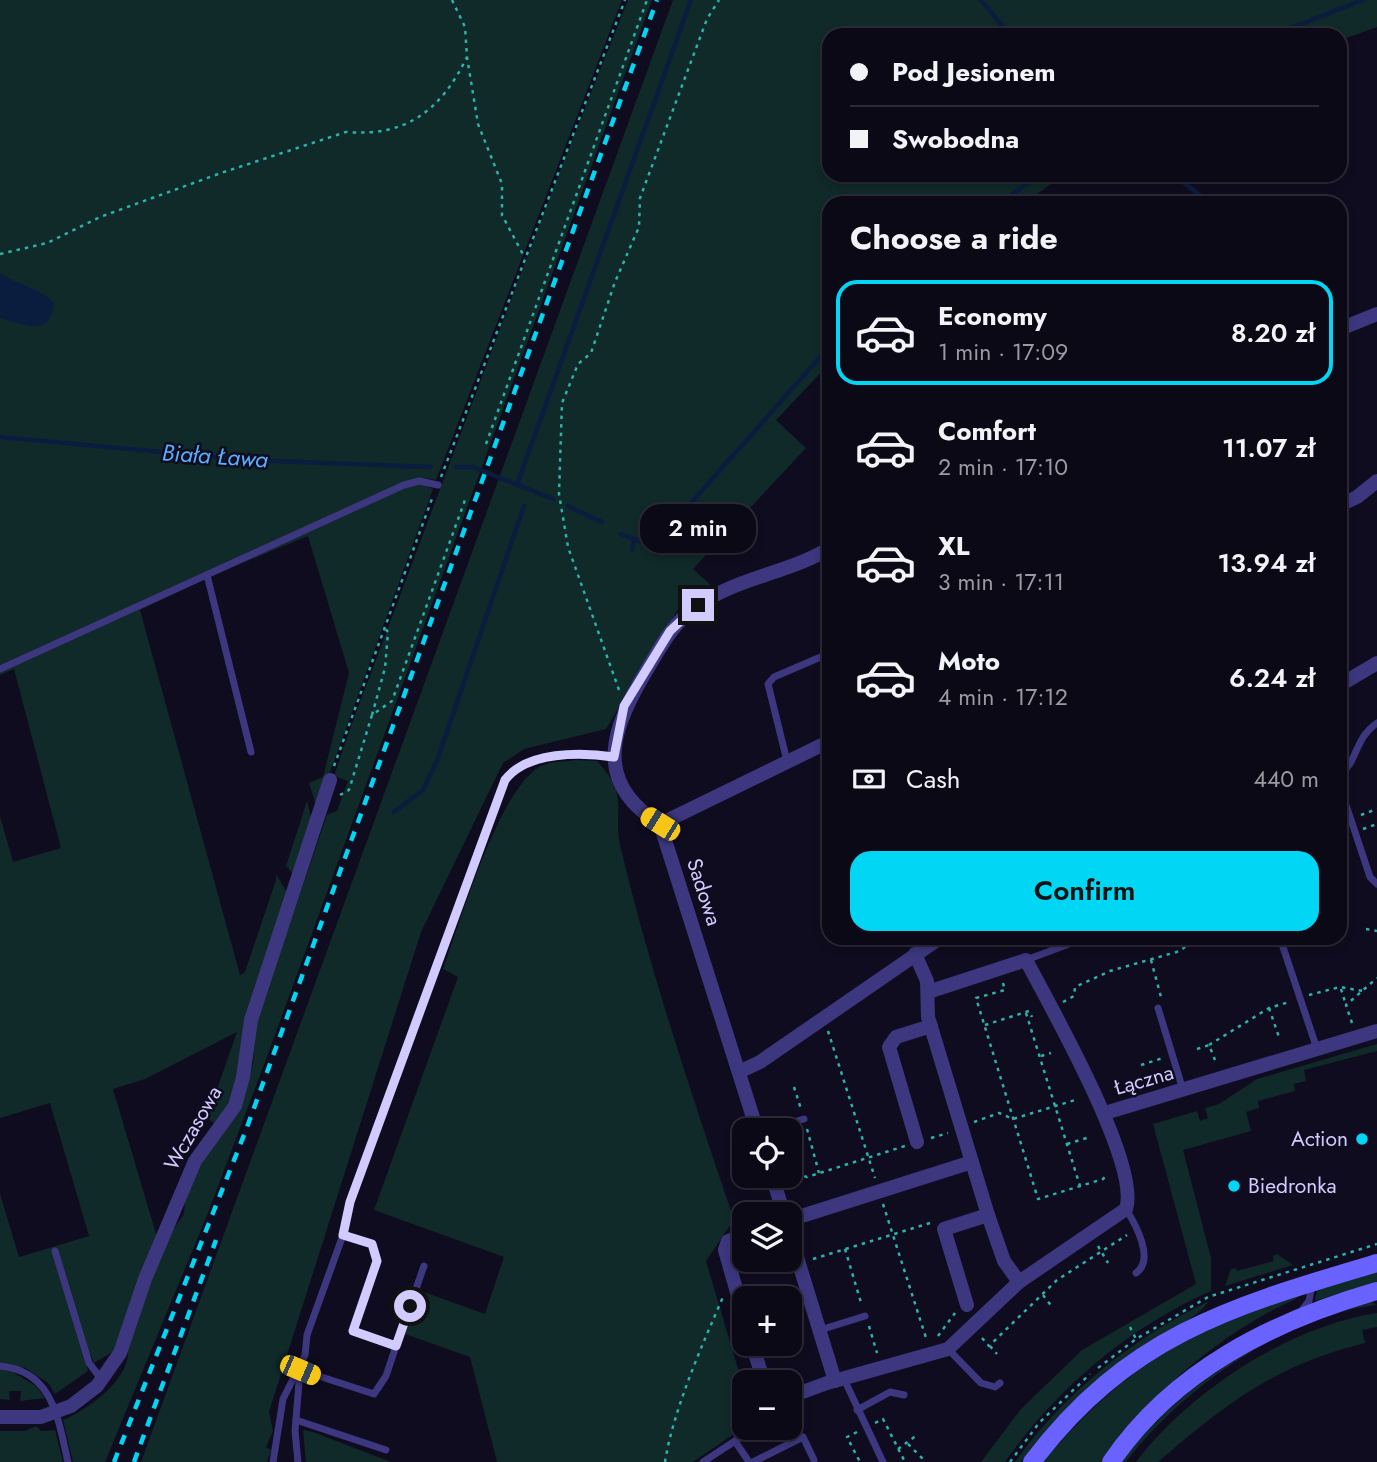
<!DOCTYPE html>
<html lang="en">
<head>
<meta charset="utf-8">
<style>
  :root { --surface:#0c0917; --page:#1a1724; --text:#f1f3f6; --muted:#9a9aa1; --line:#2c2a36; --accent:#01d7f4 }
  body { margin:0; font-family:Jost,sans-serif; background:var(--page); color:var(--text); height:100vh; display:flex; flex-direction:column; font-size:26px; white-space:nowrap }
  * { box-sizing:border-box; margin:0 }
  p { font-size:23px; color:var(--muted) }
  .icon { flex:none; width:38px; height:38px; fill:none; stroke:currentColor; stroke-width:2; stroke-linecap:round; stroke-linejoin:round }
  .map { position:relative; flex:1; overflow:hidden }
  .sheet { position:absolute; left:822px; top:196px; width:525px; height:749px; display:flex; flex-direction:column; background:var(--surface); border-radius:21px; box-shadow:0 4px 10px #0003,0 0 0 2px var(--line) }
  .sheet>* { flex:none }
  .guide { position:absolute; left:822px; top:28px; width:525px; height:154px; border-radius:21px; box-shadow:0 4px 10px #0003,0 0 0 2px var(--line); display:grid; align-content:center; height:154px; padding:0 28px; background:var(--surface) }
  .buttons { position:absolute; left:732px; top:1118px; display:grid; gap:14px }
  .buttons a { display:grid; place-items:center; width:70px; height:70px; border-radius:14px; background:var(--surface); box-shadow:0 4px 10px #0003,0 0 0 2px var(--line); font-size:35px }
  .end { position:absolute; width:32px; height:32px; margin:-16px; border:9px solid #d2cbff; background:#111; box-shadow:0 0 0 4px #111 }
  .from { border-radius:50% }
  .bubble { position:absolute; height:49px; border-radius:21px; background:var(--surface); box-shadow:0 4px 10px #0003,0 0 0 2px var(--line); font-size:23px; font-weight:600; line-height:49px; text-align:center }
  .car { position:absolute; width:21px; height:42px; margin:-21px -10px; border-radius:9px; box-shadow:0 0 5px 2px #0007; background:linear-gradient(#f5c518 24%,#345 0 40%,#f5c518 0 76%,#345 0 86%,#f5c518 0) }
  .guide b { display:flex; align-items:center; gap:24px; height:66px; font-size:26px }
  .guide b+b { border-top:2px solid var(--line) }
  .guide i { width:18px; height:18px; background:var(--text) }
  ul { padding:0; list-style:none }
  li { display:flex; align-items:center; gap:21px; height:105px; margin:0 14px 10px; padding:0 14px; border:4px solid transparent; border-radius:21px }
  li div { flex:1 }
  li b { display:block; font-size:26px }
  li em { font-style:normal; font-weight:600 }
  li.on { border-color:var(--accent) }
  li>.icon { width:63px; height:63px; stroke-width:1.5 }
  h2 { padding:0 28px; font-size:32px; line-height:84px }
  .pay { display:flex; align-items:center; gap:18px; height:77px; padding:0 28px; font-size:26px }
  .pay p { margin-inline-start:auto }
  .cta { display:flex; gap:14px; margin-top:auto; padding:14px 28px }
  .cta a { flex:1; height:80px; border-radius:21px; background:var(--accent); color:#111; font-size:28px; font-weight:600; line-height:80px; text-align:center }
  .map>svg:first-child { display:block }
</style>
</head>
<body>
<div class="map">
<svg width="1377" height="1462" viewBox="0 0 1377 1462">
  <rect width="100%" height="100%" fill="#100c1f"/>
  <g fill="#102929">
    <path d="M0 0H622L436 480 425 478 422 484 433 489 317 808 309 783 323 777 349 673 308 536 211 576 140 610 240 975 245 972 276 880V874L288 894 231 1102 214 1123 207 1118 237 1032 145 1079 113 1089 157 1237 114 1351 94 1363 90 1353 83 1354 88 1371 55 1394 48 1383 24 1367 14 1373 36 1386 45 1398 20 1401 21 1391H9L10 1400 0 1399V1194L19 1257 89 1236 50 1103 0 1118V816L13 862 61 848 14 669 0 675Z"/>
    <path d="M628 0H652L268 1054 208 1213 105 1462H73L63 1420C85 1411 127 1382 128 1354 128 1351 127 1347 126 1344L170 1234 184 1214 185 1202 195 1172 237 1110 253 1064 256 1022 327 815 337 811 348 781 334 776 350 729 550 196Z"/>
    <path d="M673 0H1377V27L1341 40 1340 35H830V175H1063L1025 203H830L829 364 776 420 806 448 693 569 713 587 680 606 606 729 524 749 503 763 421 932 269 1412 273 1431 266 1447 271 1450 267 1462H141Z"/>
    <path d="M576 760 597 761C632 798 611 810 621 849 651 975 693 1098 734 1220L706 1261 744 1389V1427L693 1462H497L470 1357 405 1334 421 1291 485 1314 504 1257 374 1210 458 977 443 969C460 922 498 792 539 767 548 761 565 762 576 760Z"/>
    <path d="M307 801 312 821 294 875 286 866Z"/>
    <path d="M1377 1044V1051L1304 1070 1306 1081 1294 1084 1295 1091 1258 1101 1259 1108 1246 1112 1251 1131 1183 1150 1211 1258V1291C1129 1327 1056 1389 1005 1462H981L1021 1409 1082 1350 1196 1284 1153 1124 1197 1111 1200 1121 1208 1118 1205 1108 1219 1104 1257 1079Z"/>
    <path d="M1277 1254 1293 1265 1225 1286 1231 1269 1236 1268 1237 1271 1274 1261 1273 1256Z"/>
    <path d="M1377 1272V1282L1315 1301 1317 1289Z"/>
    <path d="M1300 1295 1294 1300C1222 1331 1146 1398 1101 1462H1043C1091 1405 1148 1353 1219 1323 1245 1312 1273 1304 1300 1295Z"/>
    <path d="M1209 1301C1194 1323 1152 1338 1130 1354 1087 1385 1051 1421 1021 1462H1015C1064 1393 1133 1338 1209 1301Z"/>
    <path d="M1371 1302 1377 1305C1286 1315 1180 1390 1126 1462H1121C1186 1379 1270 1330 1371 1302Z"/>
    <path d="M1377 1313V1327L1362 1330 1365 1343C1274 1366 1228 1402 1158 1462H1136C1189 1392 1289 1326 1377 1313Z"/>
    <path d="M36 1426 41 1431 55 1430 63 1462H0V1431H25Z"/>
    <path d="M303 1430 313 1432 391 1462H306Z"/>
  </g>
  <path fill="#0b1d3f" d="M0 273C17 285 39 288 54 302 51 339 24 324 0 318Z"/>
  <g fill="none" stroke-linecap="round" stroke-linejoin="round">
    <g stroke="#0b1d3f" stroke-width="4.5">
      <path d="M981 0 1010 35"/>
      <path d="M1273 35 1363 0"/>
      <path d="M1174 175 1210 203"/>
      <path d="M1001 203 1038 175"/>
      <path d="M0 437 248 460 431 467"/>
      <path d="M456 467H473L553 499"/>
      <path d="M518 482 691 0"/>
      <path d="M568 506 602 522"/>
      <path d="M621 534 642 542 667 530 830 346"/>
      <path d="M632 550 634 539"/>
      <path d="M394 812 423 790 438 758 524 506"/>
    </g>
    <g stroke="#2eb0ab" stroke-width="2.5" stroke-dasharray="3.5 5" stroke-linecap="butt">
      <path d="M452 0 465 27 467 57 478 124 502 184V215L525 258"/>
      <path d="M0 254 47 243 100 217 221 173 346 132C407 137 441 110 467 57"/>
      <path d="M486 444 647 0"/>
      <path d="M441 477 625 0"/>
      <path d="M619 690 568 547 559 494 562 403 578 364 591 353 615 282 639 227 640 198 707 19 719 0"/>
      <path d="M372 715 385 668 388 632 384 627"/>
      <path d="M334 766 433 496"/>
      <path d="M340 795 349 790 372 715 392 701 465 500"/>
      <path d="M1361 815 1377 809"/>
      <path d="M1363 829 1377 824"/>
      <path d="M1366 929 1377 931"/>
      <path d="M1151 960 1161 997"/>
      <path d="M1003 983 1005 990 976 998 1038 1199 1103 1179 1108 1174"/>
      <path d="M1341 989 1346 1005"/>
      <path d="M1309 995 1340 987 1363 991"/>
      <path d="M1063 1002 1074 996 1075 987 1110 971 1180 951 1196 938"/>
      <path d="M1269 1008 1280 1040"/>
      <path d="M1026 1013 1080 1186"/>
      <path d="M1352 1023 1346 1005 1377 978"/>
      <path d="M985 1025 1029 1011 1032 1017"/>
      <path d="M828 1031 875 1178"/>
      <path d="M1209 1045 1269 1008 1289 1002"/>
      <path d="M1197 1049 1209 1045 1215 1060"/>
      <path d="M1041 1056 1051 1053"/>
      <path d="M1141 1065 1163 1058"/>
      <path d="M794 1087 801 1109"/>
      <path d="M974 1122 999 1113 1013 1119 1075 1100"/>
      <path d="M807 1129 819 1173"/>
      <path d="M931 1138 948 1133"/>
      <path d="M1067 1144 1090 1137"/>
      <path d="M788 1179 801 1175 807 1177 905 1146"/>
      <path d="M883 1204 927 1341"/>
      <path d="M1098 1246 1108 1263"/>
      <path d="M845 1249 862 1306"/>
      <path d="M813 1259 930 1223"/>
      <path d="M1043 1295 1052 1307"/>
      <path d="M869 1326 877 1353"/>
      <path d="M1130 1327 1136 1339"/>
      <path d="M938 1336 955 1313"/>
      <path d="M982 1338 989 1346 1057 1280 1127 1235"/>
      <path d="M990 1346 997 1354"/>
      <path d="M1098 1368 1136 1339 1208 1297 1377 1244"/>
      <path d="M875 1423 883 1419 905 1462"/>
      <path d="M857 1432 847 1437 860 1462"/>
      <path d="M908 1444 926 1462"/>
      <path d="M898 1449 917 1435"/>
      <path d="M665 1462C673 1411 702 1345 723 1297"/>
      <path d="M1010 1462 1039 1423 1090 1374"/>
    </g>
    <g stroke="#3c377e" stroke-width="7">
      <path d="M207 575 251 752"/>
      <path d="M0 669 404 485 419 481 438 485"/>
      <path d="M787 761 768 684 774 677 830 653"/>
      <path d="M1340 775C1359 759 1354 739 1377 723"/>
      <path d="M1340 787 1370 877 1377 884"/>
      <path d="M1283 947 1317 1049"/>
      <path d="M1026 960 1085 938"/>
      <path d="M1158 1008 1183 1090"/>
      <path d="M765 1130 804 1119"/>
      <path d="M1126 1209C1136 1225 1155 1260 1136 1273"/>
      <path d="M55 1251 89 1363 102 1380"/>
      <path d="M1299 1314 1309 1301 1312 1284"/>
      <path d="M820 1330 865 1316"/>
      <path d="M396 1346 424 1266"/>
      <path d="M948 1349 981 1383 995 1387 1000 1383"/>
      <path d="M0 1366C54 1371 58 1420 68 1462"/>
      <path d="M300 1370 374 1394 386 1376 396 1346 353 1331 377 1261 372 1244 343 1235"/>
      <path d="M844 1379 883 1462"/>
      <path d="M857 1410 890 1392 904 1395"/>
      <path d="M296 1420 386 1450"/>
      <path d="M735 1441 749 1462"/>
      <path d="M273 1462 283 1399 305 1355 307 1335 343 1235 350 1202 505 780C527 751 581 752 614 757"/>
      <path d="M298 1462 295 1431 300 1370"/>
      <path d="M703 1462 755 1428"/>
      <path d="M753 1462 803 1437 814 1460"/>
    </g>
    <g stroke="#3c377e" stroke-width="14">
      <path d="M1340 329 1377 314"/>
      <path d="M1340 505 1357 497 1377 481"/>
      <path d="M1340 685 1377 663"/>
      <path d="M660 824C590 781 613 726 648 668 662 644 674 622 697 606 736 578 789 573 830 548"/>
      <path d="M660 824 757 1130"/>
      <path d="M660 824 830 741"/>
      <path d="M915 954 927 981 928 1017 988 1215 1004 1261 1019 1282"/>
      <path d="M739 1072 760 1062 940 938"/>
      <path d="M1105 1113 1377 1031"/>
      <path d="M917 1142 889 1047 896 1037 931 1026"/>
      <path d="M772 1176 784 1214"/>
      <path d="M789 1220 972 1162"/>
      <path d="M789 1231 835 1381"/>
      <path d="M744 1235 728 1241 725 1250 744 1317"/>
      <path d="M967 1305 944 1229 988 1215"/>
      <path d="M752 1344 764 1382"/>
      <path d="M789 1397 827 1383 948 1349 1019 1282 1126 1209C1141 1165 1050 1006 1026 960L928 992"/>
      <path d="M0 1417H41L71 1406 97 1386 120 1353 145 1279 195 1161 235 1106 243 1077 251 1020 330 780"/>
    </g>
    <g stroke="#6962fe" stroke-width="18">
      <path d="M1032 1462C1128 1335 1232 1306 1377 1263"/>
      <path d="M1111 1462C1174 1370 1273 1321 1377 1291"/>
    </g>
    <g stroke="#01d7f4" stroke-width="4.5" stroke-dasharray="10 9" stroke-linecap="butt">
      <path d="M114 1462 246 1130 657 0"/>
      <path d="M134 1462 216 1240"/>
    </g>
  </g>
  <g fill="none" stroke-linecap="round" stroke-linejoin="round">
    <path stroke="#d2cbff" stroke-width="9" d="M410 1306 396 1346 353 1331 377 1261 372 1244 343 1235 350 1202 505 780C527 751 581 752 614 757L624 706 670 631 698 605"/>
  </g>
  <g fill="#01d7f4" stroke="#100c1f" stroke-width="2.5">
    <circle cx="1362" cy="1139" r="7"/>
    <circle cx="1234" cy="1186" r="7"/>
  </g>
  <g text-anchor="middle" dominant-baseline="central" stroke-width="5" stroke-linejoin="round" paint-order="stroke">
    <g font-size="21" fill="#d2cbff" stroke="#100c1f">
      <text transform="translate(704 892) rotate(72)">Sadowa</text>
      <text transform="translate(1144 1080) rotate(-16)">Łączna</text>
      <text transform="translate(193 1128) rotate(-60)">Wczasowa</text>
    </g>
    <g font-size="21" fill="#d2cbff" stroke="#100c1f" text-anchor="end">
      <text x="1348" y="1139">Action</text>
      <text x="1248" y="1186" text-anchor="start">Biedronka</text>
    </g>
    <g font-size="23" font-style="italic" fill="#59aefe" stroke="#100c1f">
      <text transform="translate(215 456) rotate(4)">Biała Ława</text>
    </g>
  </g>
</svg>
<div class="buttons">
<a><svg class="icon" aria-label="locate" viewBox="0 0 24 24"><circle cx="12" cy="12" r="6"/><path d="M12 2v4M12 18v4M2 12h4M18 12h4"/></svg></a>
<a><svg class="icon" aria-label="layers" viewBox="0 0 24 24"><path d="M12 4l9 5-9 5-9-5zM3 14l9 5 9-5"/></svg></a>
<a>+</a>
<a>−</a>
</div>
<i class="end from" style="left:410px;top:1306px"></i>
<i class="end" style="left:698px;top:605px"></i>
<div class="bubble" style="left:640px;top:504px;width:116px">2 min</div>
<i class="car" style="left:660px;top:824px;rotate:302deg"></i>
<i class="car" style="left:300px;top:1370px;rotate:113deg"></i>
<div class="guide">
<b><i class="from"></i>Pod Jesionem</b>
<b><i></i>Swobodna</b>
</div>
<section class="sheet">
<h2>Choose a ride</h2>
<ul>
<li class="on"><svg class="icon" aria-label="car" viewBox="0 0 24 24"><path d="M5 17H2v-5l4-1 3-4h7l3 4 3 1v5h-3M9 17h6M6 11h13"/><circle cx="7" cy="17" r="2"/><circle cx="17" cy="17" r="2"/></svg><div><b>Economy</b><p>1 min · 17:09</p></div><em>8.20 zł</em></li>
<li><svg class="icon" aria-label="car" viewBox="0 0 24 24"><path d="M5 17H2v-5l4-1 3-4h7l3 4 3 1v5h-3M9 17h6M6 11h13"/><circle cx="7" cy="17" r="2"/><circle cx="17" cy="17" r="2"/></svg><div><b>Comfort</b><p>2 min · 17:10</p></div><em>11.07 zł</em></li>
<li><svg class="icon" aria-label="car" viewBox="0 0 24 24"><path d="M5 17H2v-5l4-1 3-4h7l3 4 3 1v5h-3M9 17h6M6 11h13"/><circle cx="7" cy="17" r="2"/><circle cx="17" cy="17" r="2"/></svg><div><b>XL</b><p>3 min · 17:11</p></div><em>13.94 zł</em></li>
<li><svg class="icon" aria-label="car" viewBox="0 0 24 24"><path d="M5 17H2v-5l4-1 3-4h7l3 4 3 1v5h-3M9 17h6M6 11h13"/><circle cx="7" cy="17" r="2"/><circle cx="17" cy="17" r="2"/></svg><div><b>Moto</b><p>4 min · 17:12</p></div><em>6.24 zł</em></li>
</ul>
<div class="pay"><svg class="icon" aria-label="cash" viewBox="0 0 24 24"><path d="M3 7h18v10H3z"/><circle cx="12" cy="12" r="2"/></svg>Cash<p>440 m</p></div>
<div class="cta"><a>Confirm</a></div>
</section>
</div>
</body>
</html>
